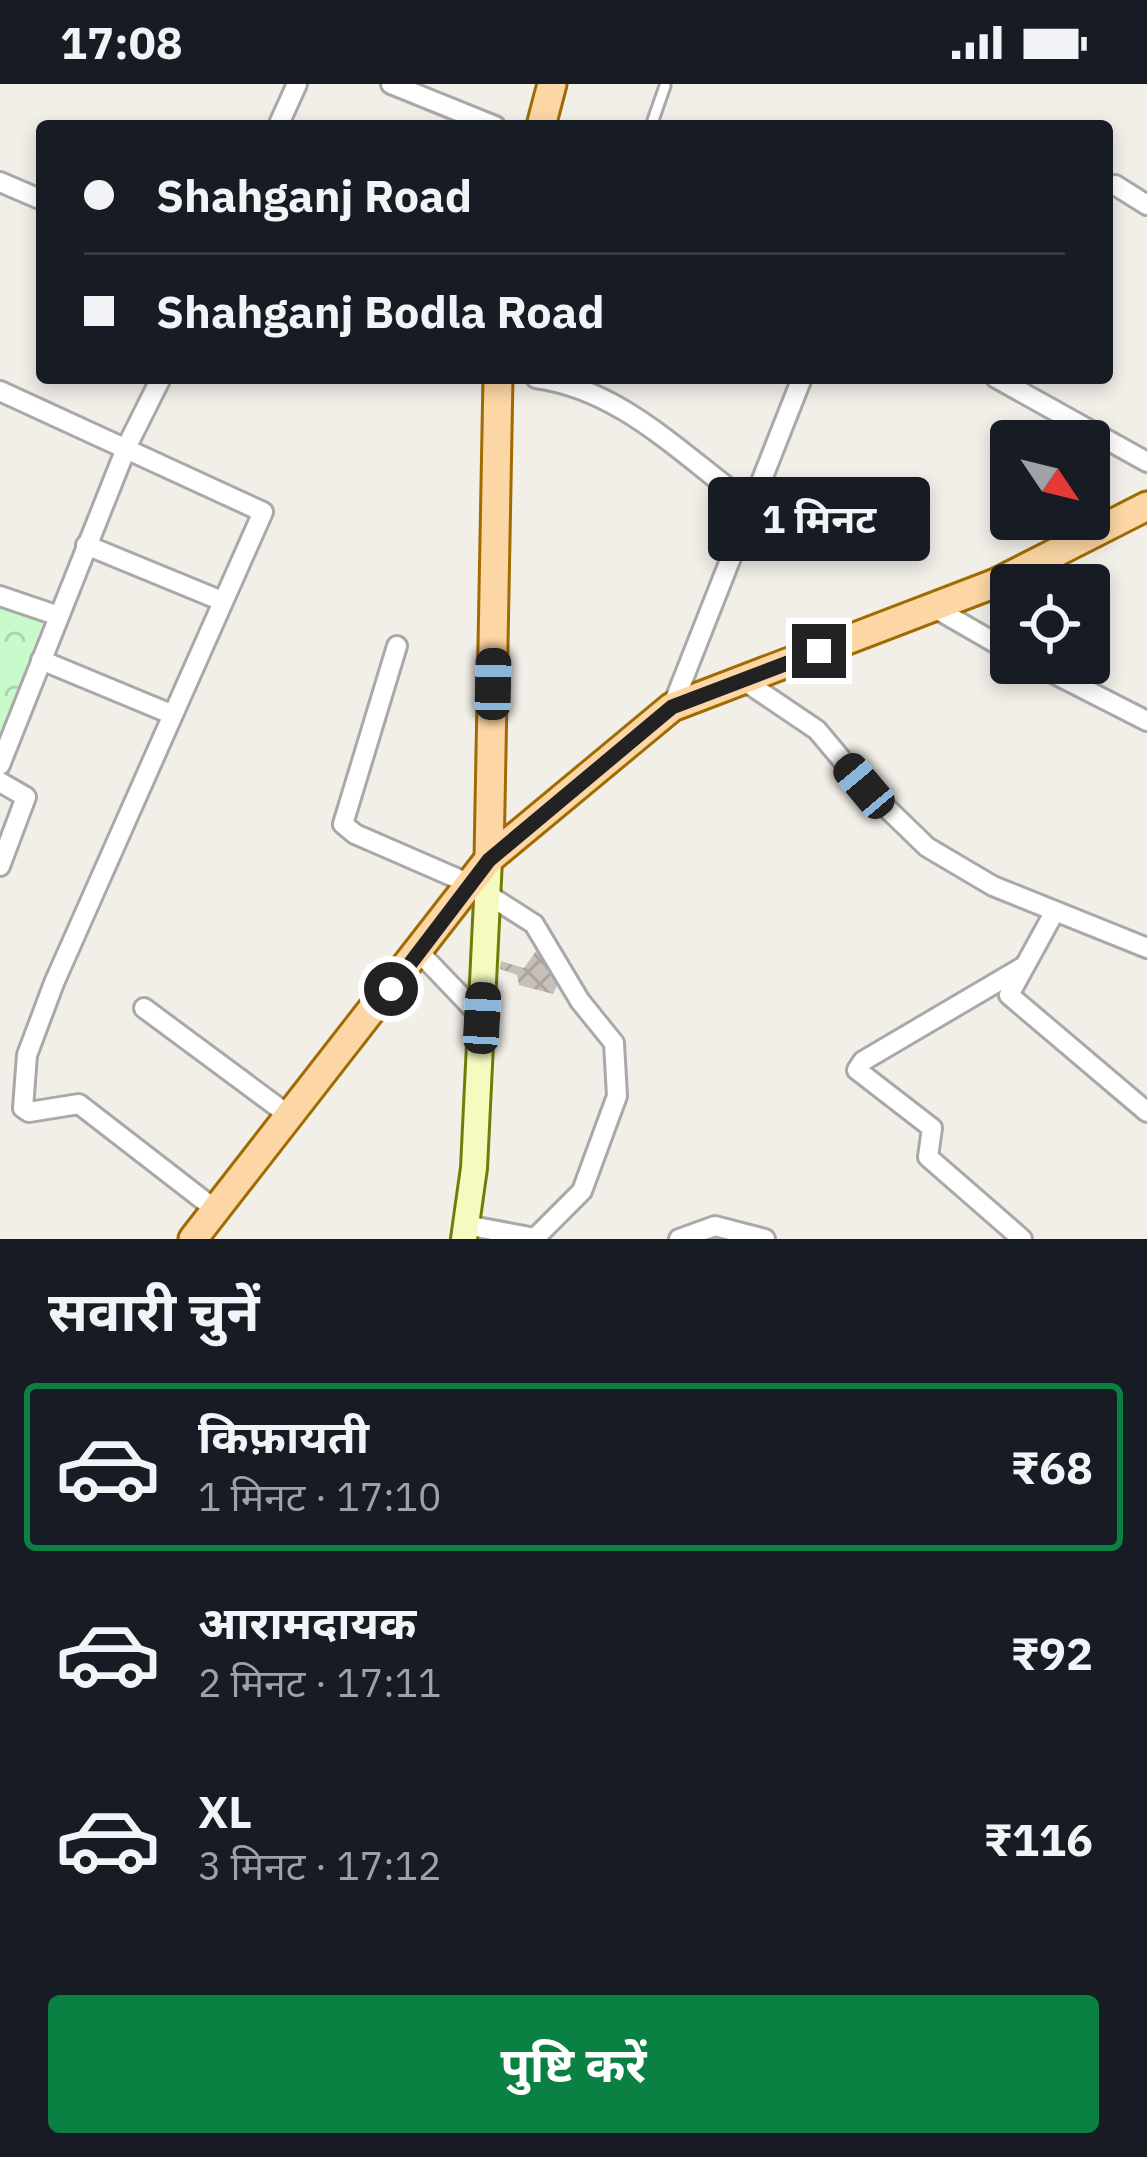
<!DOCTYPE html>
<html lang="hi">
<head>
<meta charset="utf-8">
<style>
  :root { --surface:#171b24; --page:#20242c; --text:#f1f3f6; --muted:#9ea1a6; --line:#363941; --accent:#0b8043 }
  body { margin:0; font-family:"IBM Plex Sans","Noto Sans Devanagari",sans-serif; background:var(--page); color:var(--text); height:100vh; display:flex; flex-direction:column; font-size:45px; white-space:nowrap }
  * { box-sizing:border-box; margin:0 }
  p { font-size:39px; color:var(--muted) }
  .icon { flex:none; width:66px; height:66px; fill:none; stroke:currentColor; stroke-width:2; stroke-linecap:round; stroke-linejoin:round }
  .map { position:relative; height:1155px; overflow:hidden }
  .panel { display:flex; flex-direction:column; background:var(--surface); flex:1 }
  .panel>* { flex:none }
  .hud { position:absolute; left:36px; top:36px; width:1077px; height:264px; border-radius:12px; box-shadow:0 6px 18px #0003; display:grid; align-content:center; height:264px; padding:0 48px; background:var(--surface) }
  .needle { width:78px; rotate:125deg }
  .fabs { position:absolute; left:990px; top:336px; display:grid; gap:24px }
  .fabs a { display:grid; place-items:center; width:120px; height:120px; border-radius:12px; background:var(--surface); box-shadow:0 6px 18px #0003; font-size:60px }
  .end { position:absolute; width:54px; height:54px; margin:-27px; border:15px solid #222; background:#fff; box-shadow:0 0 0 6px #fff }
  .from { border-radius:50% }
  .bubble { position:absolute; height:84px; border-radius:12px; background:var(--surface); box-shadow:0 6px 18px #0003; font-size:39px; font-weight:700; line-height:84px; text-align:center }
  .car { position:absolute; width:36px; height:72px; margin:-36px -18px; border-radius:15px; box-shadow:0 0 9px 3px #0007; background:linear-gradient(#222 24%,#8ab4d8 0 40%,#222 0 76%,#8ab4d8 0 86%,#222 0) }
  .hud b { display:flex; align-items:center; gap:42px; height:114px; font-size:45px }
  .hud b+b { border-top:3px solid var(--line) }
  .hud i { width:30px; height:30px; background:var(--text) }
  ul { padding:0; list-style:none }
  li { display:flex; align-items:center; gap:36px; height:168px; margin:0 24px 18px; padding:0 24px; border:6px solid transparent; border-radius:12px }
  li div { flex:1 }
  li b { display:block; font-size:45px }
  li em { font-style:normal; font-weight:700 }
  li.current { border-color:var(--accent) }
  li>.icon { width:108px; height:108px; stroke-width:1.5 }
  h2 { padding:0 48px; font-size:54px; line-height:144px }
  .primary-button { display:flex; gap:24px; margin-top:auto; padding:24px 48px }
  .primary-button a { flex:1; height:138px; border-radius:12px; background:var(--accent); color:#fff; font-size:48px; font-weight:700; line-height:138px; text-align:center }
  .status { display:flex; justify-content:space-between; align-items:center; height:84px; padding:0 60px; background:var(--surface); direction:ltr }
  .status svg { height:33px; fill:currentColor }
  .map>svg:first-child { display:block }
</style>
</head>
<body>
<div class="status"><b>17:08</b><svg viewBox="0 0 49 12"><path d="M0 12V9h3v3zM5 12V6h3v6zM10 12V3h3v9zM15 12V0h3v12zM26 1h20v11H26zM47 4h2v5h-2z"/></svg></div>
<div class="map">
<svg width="1147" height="1155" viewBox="0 0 1147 1155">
  <defs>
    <pattern id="park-crowns" width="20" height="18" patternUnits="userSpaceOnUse" patternTransform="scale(3)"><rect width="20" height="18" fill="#c8facc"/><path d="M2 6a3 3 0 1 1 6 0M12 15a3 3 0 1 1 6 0" fill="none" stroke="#acd6af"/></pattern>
    <pattern id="building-cross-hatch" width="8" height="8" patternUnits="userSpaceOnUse" patternTransform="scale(3)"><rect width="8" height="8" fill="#c7bfb8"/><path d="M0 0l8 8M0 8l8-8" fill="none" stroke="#aba49e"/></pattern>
  </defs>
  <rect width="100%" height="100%" fill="#f2efe9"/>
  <path fill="url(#park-crowns)" d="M0 500 50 518 0 658Z"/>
  <path fill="url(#building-cross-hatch)" d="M541 860 563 889 553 910 519 901 517 891 500 885 501 877 524 884Z"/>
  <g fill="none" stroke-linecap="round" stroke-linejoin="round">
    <defs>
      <path id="lane" d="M651 42 665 2"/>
      <g id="street">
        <path d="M391 0 495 42"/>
        <path d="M278 42 297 0"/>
        <path d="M0 98 42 116"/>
        <path d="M1115 101 1147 121"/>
        <path d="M536 294C624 306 684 374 754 423"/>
        <path d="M996 294 1147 378"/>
        <path d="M0 307 263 428 54 899 27 971 23 1024 29 1028 79 1020 216 1126"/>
        <path d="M86 461 222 517"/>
        <path d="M0 512 59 532"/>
        <path d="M933 523 1011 568"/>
        <path d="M397 562 343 740 355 750 470 800"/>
        <path d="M41 576 171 630"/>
        <path d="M1033 579 1147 637"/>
        <path d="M743 596 817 646 864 702 927 763 993 802 1147 864"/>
        <path d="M672 623 802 294"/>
        <path d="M0 681 127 362 161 294"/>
        <path d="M0 698 26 713 0 782"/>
        <path d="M1055 827 1009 911 1147 1028"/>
        <path d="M419 868 482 934"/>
        <path d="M1021 884 863 977 857 986 932 1044 928 1073 1022 1155"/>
        <path d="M144 924 291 1033"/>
        <path d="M466 1141 535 1154 582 1107 617 1012 614 959 580 917 534 840 487 810"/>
        <path d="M679 1155 715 1142 765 1155"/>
      </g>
      <path id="secondary" d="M464 1155 474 1084 489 775"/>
      <g id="primary">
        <path d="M541 42 552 0"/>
        <path d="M489 775 498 294"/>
        <path d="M193 1155 489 775 672 623 996 499 1147 422"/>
      </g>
    </defs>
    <use href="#lane" stroke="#a9a9a9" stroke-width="15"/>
    <use href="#street" stroke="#a9a9a9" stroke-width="24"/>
    <use href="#secondary" stroke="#707d05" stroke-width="30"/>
    <use href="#primary" stroke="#a06b00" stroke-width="33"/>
    <use href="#lane" stroke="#fff" stroke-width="9"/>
    <use href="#street" stroke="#fff" stroke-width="18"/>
    <use href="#secondary" stroke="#f7fabf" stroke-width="24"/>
    <use href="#primary" stroke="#fcd6a4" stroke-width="27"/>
  </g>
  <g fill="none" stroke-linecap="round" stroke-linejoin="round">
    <path stroke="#222" stroke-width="15" d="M391 905 489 776 672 623 819 567"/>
  </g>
</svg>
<div class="fabs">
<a><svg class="needle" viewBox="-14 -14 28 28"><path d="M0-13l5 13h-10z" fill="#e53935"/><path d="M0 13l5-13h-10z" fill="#9ea1a6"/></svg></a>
<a><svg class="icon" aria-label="locate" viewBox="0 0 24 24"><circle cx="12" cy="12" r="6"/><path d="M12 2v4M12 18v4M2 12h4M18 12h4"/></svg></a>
</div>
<i class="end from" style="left:391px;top:905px"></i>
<i class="end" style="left:819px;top:567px"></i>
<div class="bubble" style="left:708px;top:393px;width:222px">1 मिनट</div>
<i class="car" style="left:493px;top:600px;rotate:1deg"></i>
<i class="car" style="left:864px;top:702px;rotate:320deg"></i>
<i class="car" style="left:482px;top:934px;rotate:3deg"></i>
<div class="hud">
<b><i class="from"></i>Shahganj Road</b>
<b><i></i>Shahganj Bodla Road</b>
</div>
</div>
<section class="panel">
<h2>सवारी चुनें</h2>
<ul>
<li class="current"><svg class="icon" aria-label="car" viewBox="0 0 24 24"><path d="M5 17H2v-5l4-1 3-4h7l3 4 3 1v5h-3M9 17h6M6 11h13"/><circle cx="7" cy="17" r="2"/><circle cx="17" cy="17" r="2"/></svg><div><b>किफ़ायती</b><p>1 मिनट · 17:10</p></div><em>₹68</em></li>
<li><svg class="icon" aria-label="car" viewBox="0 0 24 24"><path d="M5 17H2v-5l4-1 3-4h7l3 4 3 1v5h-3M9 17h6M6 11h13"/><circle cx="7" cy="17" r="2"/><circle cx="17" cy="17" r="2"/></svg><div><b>आरामदायक</b><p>2 मिनट · 17:11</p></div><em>₹92</em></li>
<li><svg class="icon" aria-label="car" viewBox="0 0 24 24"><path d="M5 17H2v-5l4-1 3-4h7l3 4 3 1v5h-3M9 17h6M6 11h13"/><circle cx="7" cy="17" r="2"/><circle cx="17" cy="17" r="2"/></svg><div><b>XL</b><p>3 मिनट · 17:12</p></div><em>₹116</em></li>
</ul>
<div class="primary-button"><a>पुष्टि करें</a></div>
</section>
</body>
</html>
